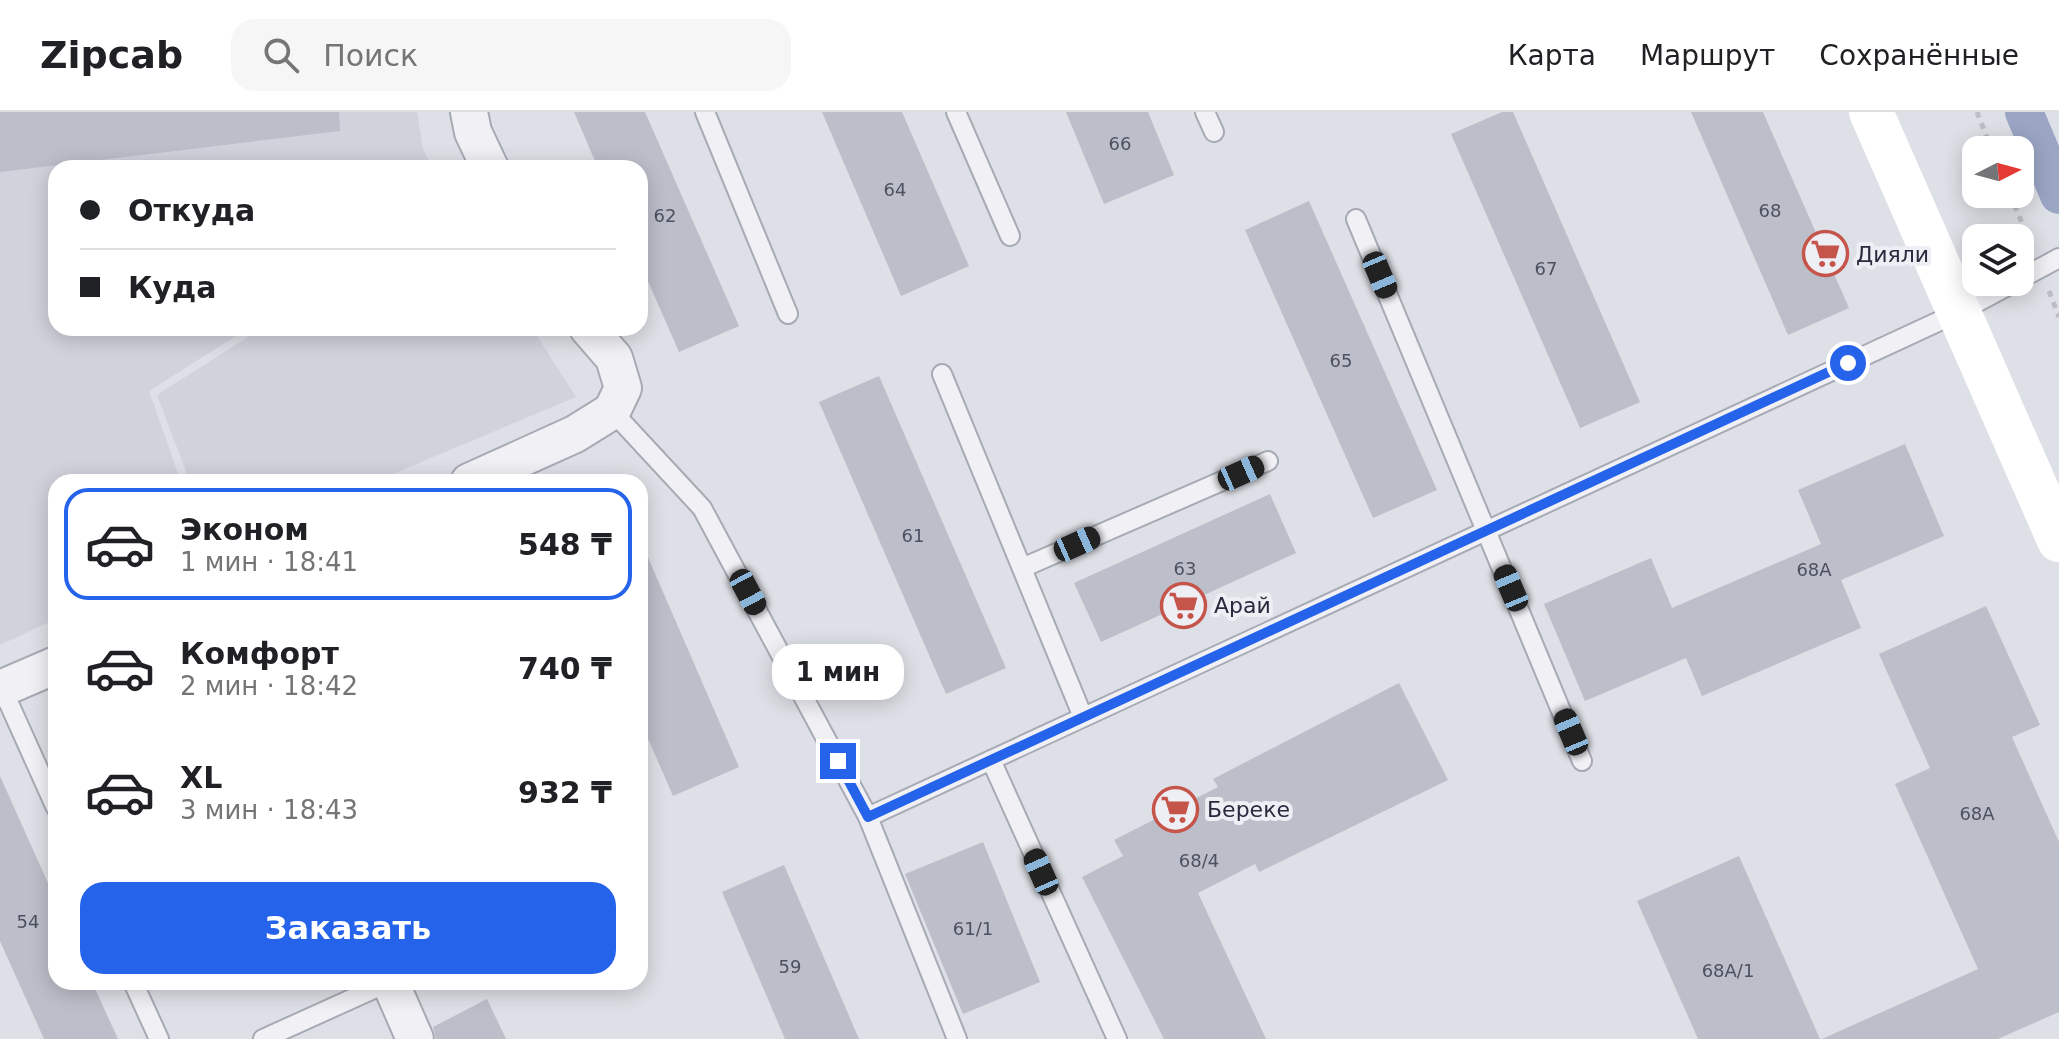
<!DOCTYPE html>
<html lang="ru">
<head>
<meta charset="utf-8">
<style>
  :root { --surface:#fff; --page:#f6f6f6; --text:#202124; --muted:#757577; --line:#e0e0e0; --accent:#2563eb }
  body { margin:0; font-family:"DejaVu Sans",sans-serif; background:var(--page); color:var(--text); height:100vh; display:flex; flex-direction:column; font-size:30px; white-space:nowrap }
  * { box-sizing:border-box; margin:0 }
  p { font-size:26px; color:var(--muted) }
  .icon { flex:none; width:44px; height:44px; fill:none; stroke:currentColor; stroke-width:2; stroke-linecap:round; stroke-linejoin:round }
  .map { position:relative; flex:1; overflow:hidden }
  .details { position:absolute; left:48px; top:362px; width:600px; height:516px; display:flex; flex-direction:column; background:var(--surface); border-radius:24px; box-shadow:0 4px 20px #0003 }
  .details>* { flex:none }
  .hud { position:absolute; left:48px; top:48px; width:600px; height:176px; border-radius:24px; box-shadow:0 4px 20px #0003; display:grid; align-content:center; height:176px; padding:0 32px; background:var(--surface) }
  .needle { width:52px; rotate:84deg }
  .buttons { position:absolute; left:1962px; top:24px; display:grid; gap:16px }
  .buttons a { display:grid; place-items:center; width:72px; height:72px; border-radius:16px; background:var(--surface); box-shadow:0 4px 20px #0003; font-size:40px }
  .end { position:absolute; width:36px; height:36px; margin:-18px; border:10px solid #2563eb; background:#fff; box-shadow:0 0 0 4px #fff }
  .from { border-radius:50% }
  .bubble { position:absolute; height:56px; border-radius:24px; background:var(--surface); box-shadow:0 4px 20px #0003; font-size:26px; font-weight:700; line-height:56px; text-align:center }
  .car { position:absolute; width:24px; height:48px; margin:-24px -12px; border-radius:10px; box-shadow:0 0 6px 2px #0007; background:linear-gradient(#222 24%,#8ab4d8 0 40%,#222 0 76%,#8ab4d8 0 86%,#222 0) }
  .hud b { display:flex; align-items:center; gap:28px; height:76px; font-size:30px }
  .hud b+b { border-top:2px solid var(--line) }
  .hud i { width:20px; height:20px; background:var(--text) }
  ul { padding:14px 0 0; list-style:none }
  li { display:flex; align-items:center; gap:24px; height:112px; margin:0 16px 12px; padding:0 16px; border:4px solid transparent; border-radius:24px }
  li div { flex:1 }
  li b { display:block; font-size:30px }
  li em { font-style:normal; font-weight:700 }
  li.current { border-color:var(--accent) }
  li>.icon { width:72px; height:72px; stroke-width:1.5 }
  .primary-button { display:flex; gap:16px; margin-top:auto; padding:16px 32px }
  .primary-button a { flex:1; height:92px; border-radius:24px; background:var(--accent); color:#fff; font-size:32px; font-weight:700; line-height:92px; text-align:center }
  header { display:flex; align-items:center; gap:48px; box-sizing:border-box; height:112px; padding:0 40px; background:var(--surface); border-bottom:2px solid var(--line) }
  header strong { font-size:38px }
  nav { display:flex; gap:44px; margin-inline-start:auto; font-size:28px }
  .search { width:560px; height:72px; background:var(--page); display:flex; align-items:center; gap:20px; box-sizing:border-box; padding:0 28px; border-radius:24px; color:var(--muted); font-size:30px }
  .map>svg:first-child { display:block }
</style>
</head>
<body>
<header>
<strong>Zipcab</strong>
<div class="search"><svg class="icon" aria-label="search" viewBox="0 0 24 24"><circle cx="10" cy="10" r="6"/><path d="M15 15l6 6"/></svg>Поиск</div>
<nav><a>Карта</a><a>Маршрут</a><a>Сохранённые</a></nav>
</header>
<div class="map">
<svg width="2059" height="927" viewBox="0 0 2059 927">
  <rect width="100%" height="100%" fill="#dee0e7"/>
  <g fill="#d1d2dc">
    <path d="M0 0H417L423 37 433 56H56V216H249L149 279 181 370H56V507L0 533Z"/>
    <path d="M262 216H532L576 285 374 370H190L157 283Z"/>
  </g>
  <g fill="none" stroke-linecap="round" stroke-linejoin="round">
    <path stroke="#9ba6c5" stroke-width="38" d="M2024 0 2059 83"/>
  </g>
  <g fill="#bcbec9">
    <path d="M0 0H339L340 19 0 60Z"/>
    <path d="M574 0H645L739 214 679 240 640 151V56H598Z"/>
    <path d="M822 0H902L969 154 901 184Z"/>
    <path d="M1066 0H1148L1174 63 1104 92Z"/>
    <path d="M1502 0H1513L1640 290 1580 316 1451 22Z"/>
    <path d="M1691 0H1763L1849 196 1788 223Z"/>
    <path d="M1309 89 1437 378 1373 406 1245 118Z"/>
    <path d="M879 264 1006 556 946 582 819 290Z"/>
    <path d="M1905 332 1944 424 1841 468 1861 516 1702 584 1686 546 1585 589 1544 492 1651 446 1672 496 1821 432 1798 378Z"/>
    <path d="M1270 382 1296 441 1101 530 1074 471Z"/>
    <path d="M640 427 739 655 673 684 640 608Z"/>
    <path d="M1986 494 2040 613 2012 625 2059 730V900L1998 927H1822L1978 857 1895 672 1930 656 1879 542Z"/>
    <path d="M1399 571 1448 668 1259 760 1255 752 1198 781 1266 927H1164L1082 765 1123 744 1114 728 1218 675 1213 667Z"/>
    <path d="M0 664 56 789V870H92L118 927H44L0 829Z"/>
    <path d="M983 730 1040 870 963 902 905 762Z"/>
    <path d="M1739 744 1820 927H1698L1637 789Z"/>
    <path d="M784 753 859 927H785L722 780Z"/>
    <path d="M487 887 506 927H436L433 915Z"/>
  </g>
  <g fill="none" stroke-linecap="round" stroke-linejoin="round">
    <defs>
      <g id="service">
        <path d="M705 0 788 202"/>
        <path d="M956 0 1010 124"/>
        <path d="M1205 0 1214 20"/>
        <path d="M1356 107 1582 649"/>
        <path d="M2020 167 2059 146"/>
        <path d="M942 262 1083 605"/>
        <path d="M612 299 702 396 868 705 957 927"/>
        <path d="M1022 456 1268 349"/>
        <path d="M2 576 56 696"/>
        <path d="M991 648 1117 927"/>
        <path d="M868 705 1959 200 2015 170"/>
        <path d="M133 870 159 927"/>
        <path d="M263 927 389 870"/>
      </g>
      <g id="minor">
        <path d="M469 0 473 20 490 56"/>
        <path d="M469 370 575 322 612 299 623 276 614 246 588 216"/>
        <path d="M0 577 56 553"/>
        <path d="M390 870 415 927"/>
      </g>
    </defs>
    <use href="#service" stroke="#a7aab4" stroke-width="22"/>
    <use href="#minor" stroke="#a7aab4" stroke-width="40"/>
    <g stroke="#bdbec5" stroke-width="5" stroke-dasharray="6 6" stroke-linecap="butt">
      <path d="M1977 0 1992 38"/>
      <path d="M2010 82 2031 133"/>
      <path d="M2049 179 2059 205"/>
    </g>
    <use href="#service" stroke="#f1f1f5" stroke-width="18"/>
    <use href="#minor" stroke="#f1f1f5" stroke-width="36"/>
    <path stroke="#fff" stroke-width="44" d="M1871 0 2059 428"/>
  </g>
  <g fill="none" stroke-linecap="round" stroke-linejoin="round">
    <path stroke="#2563eb" stroke-width="10" d="M838 649 868 705 1848 251"/>
  </g>
  <defs>
    <symbol id="supermarket-ring" viewBox="-11 -11 22 22"><circle r="9.5" fill="#eeeff5" stroke="#c5554a" stroke-width="1.5"/><path d="M-6-5.5h2.5l.6 2H6L4.5 2H-2.5L-4.4-4H-6ZM-1.5 3.2a1.3 1.3 0 1 0 .1 0ZM3 3.2a1.3 1.3 0 1 0 .1 0Z" fill="#c5554a"/></symbol>
  </defs>
  <g fill-rule="evenodd">
    <use href="#supermarket-ring" x="1800" y="116" width="51" height="51"/>
    <use href="#supermarket-ring" x="1158" y="468" width="51" height="51"/>
    <use href="#supermarket-ring" x="1150" y="672" width="51" height="51"/>
  </g>
  <g text-anchor="middle" dominant-baseline="central" stroke-width="8" stroke-linejoin="round" paint-order="stroke">
    <g font-size="18" fill="#4d5060">
      <text x="1120" y="31">66</text>
      <text x="895" y="77">64</text>
      <text x="1770" y="98">68</text>
      <text x="665" y="103">62</text>
      <text x="1546" y="156">67</text>
      <text x="1341" y="248">65</text>
      <text x="913" y="423">61</text>
      <text x="1185" y="456">63</text>
      <text x="1814" y="457">68А</text>
      <text x="1977" y="701">68А</text>
      <text x="1199" y="748">68/4</text>
      <text x="28" y="809">54</text>
      <text x="973" y="816">61/1</text>
      <text x="790" y="854">59</text>
      <text x="1728" y="858">68А/1</text>
    </g>
    <g font-size="22" fill="#282b3d" stroke="#eeeff5" text-anchor="start">
      <text x="1856" y="142">Дияли</text>
      <text x="1214" y="493">Арай</text>
      <text x="1207" y="697">Береке</text>
    </g>
  </g>
</svg>
<div class="buttons">
<a><svg class="needle" viewBox="-14 -14 28 28"><path d="M0-13l5 13h-10z" fill="#e53935"/><path d="M0 13l5-13h-10z" fill="#757577"/></svg></a>
<a><svg class="icon" aria-label="layers" viewBox="0 0 24 24"><path d="M12 4l9 5-9 5-9-5zM3 14l9 5 9-5"/></svg></a>
</div>
<i class="end from" style="left:1848px;top:251px"></i>
<i class="end" style="left:838px;top:649px"></i>
<div class="bubble" style="left:772px;top:532px;width:132px">1 мин</div>
<i class="car" style="left:1380px;top:163px;rotate:157deg"></i>
<i class="car" style="left:1241px;top:361px;rotate:66deg"></i>
<i class="car" style="left:1077px;top:432px;rotate:66deg"></i>
<i class="car" style="left:1511px;top:476px;rotate:337deg"></i>
<i class="car" style="left:748px;top:480px;rotate:152deg"></i>
<i class="car" style="left:1571px;top:620px;rotate:337deg"></i>
<i class="car" style="left:1041px;top:760px;rotate:336deg"></i>
<div class="hud">
<b><i class="from"></i>Откуда</b>
<b><i></i>Куда</b>
</div>
<section class="details">
<ul>
<li class="current"><svg class="icon" aria-label="car" viewBox="0 0 24 24"><path d="M5 17H2v-5l4-1 3-4h7l3 4 3 1v5h-3M9 17h6M6 11h13"/><circle cx="7" cy="17" r="2"/><circle cx="17" cy="17" r="2"/></svg><div><b>Эконом</b><p>1 мин · 18:41</p></div><em>548 ₸</em></li>
<li><svg class="icon" aria-label="car" viewBox="0 0 24 24"><path d="M5 17H2v-5l4-1 3-4h7l3 4 3 1v5h-3M9 17h6M6 11h13"/><circle cx="7" cy="17" r="2"/><circle cx="17" cy="17" r="2"/></svg><div><b>Комфорт</b><p>2 мин · 18:42</p></div><em>740 ₸</em></li>
<li><svg class="icon" aria-label="car" viewBox="0 0 24 24"><path d="M5 17H2v-5l4-1 3-4h7l3 4 3 1v5h-3M9 17h6M6 11h13"/><circle cx="7" cy="17" r="2"/><circle cx="17" cy="17" r="2"/></svg><div><b>XL</b><p>3 мин · 18:43</p></div><em>932 ₸</em></li>
</ul>
<div class="primary-button"><a>Заказать</a></div>
</section>
</div>
</body>
</html>
